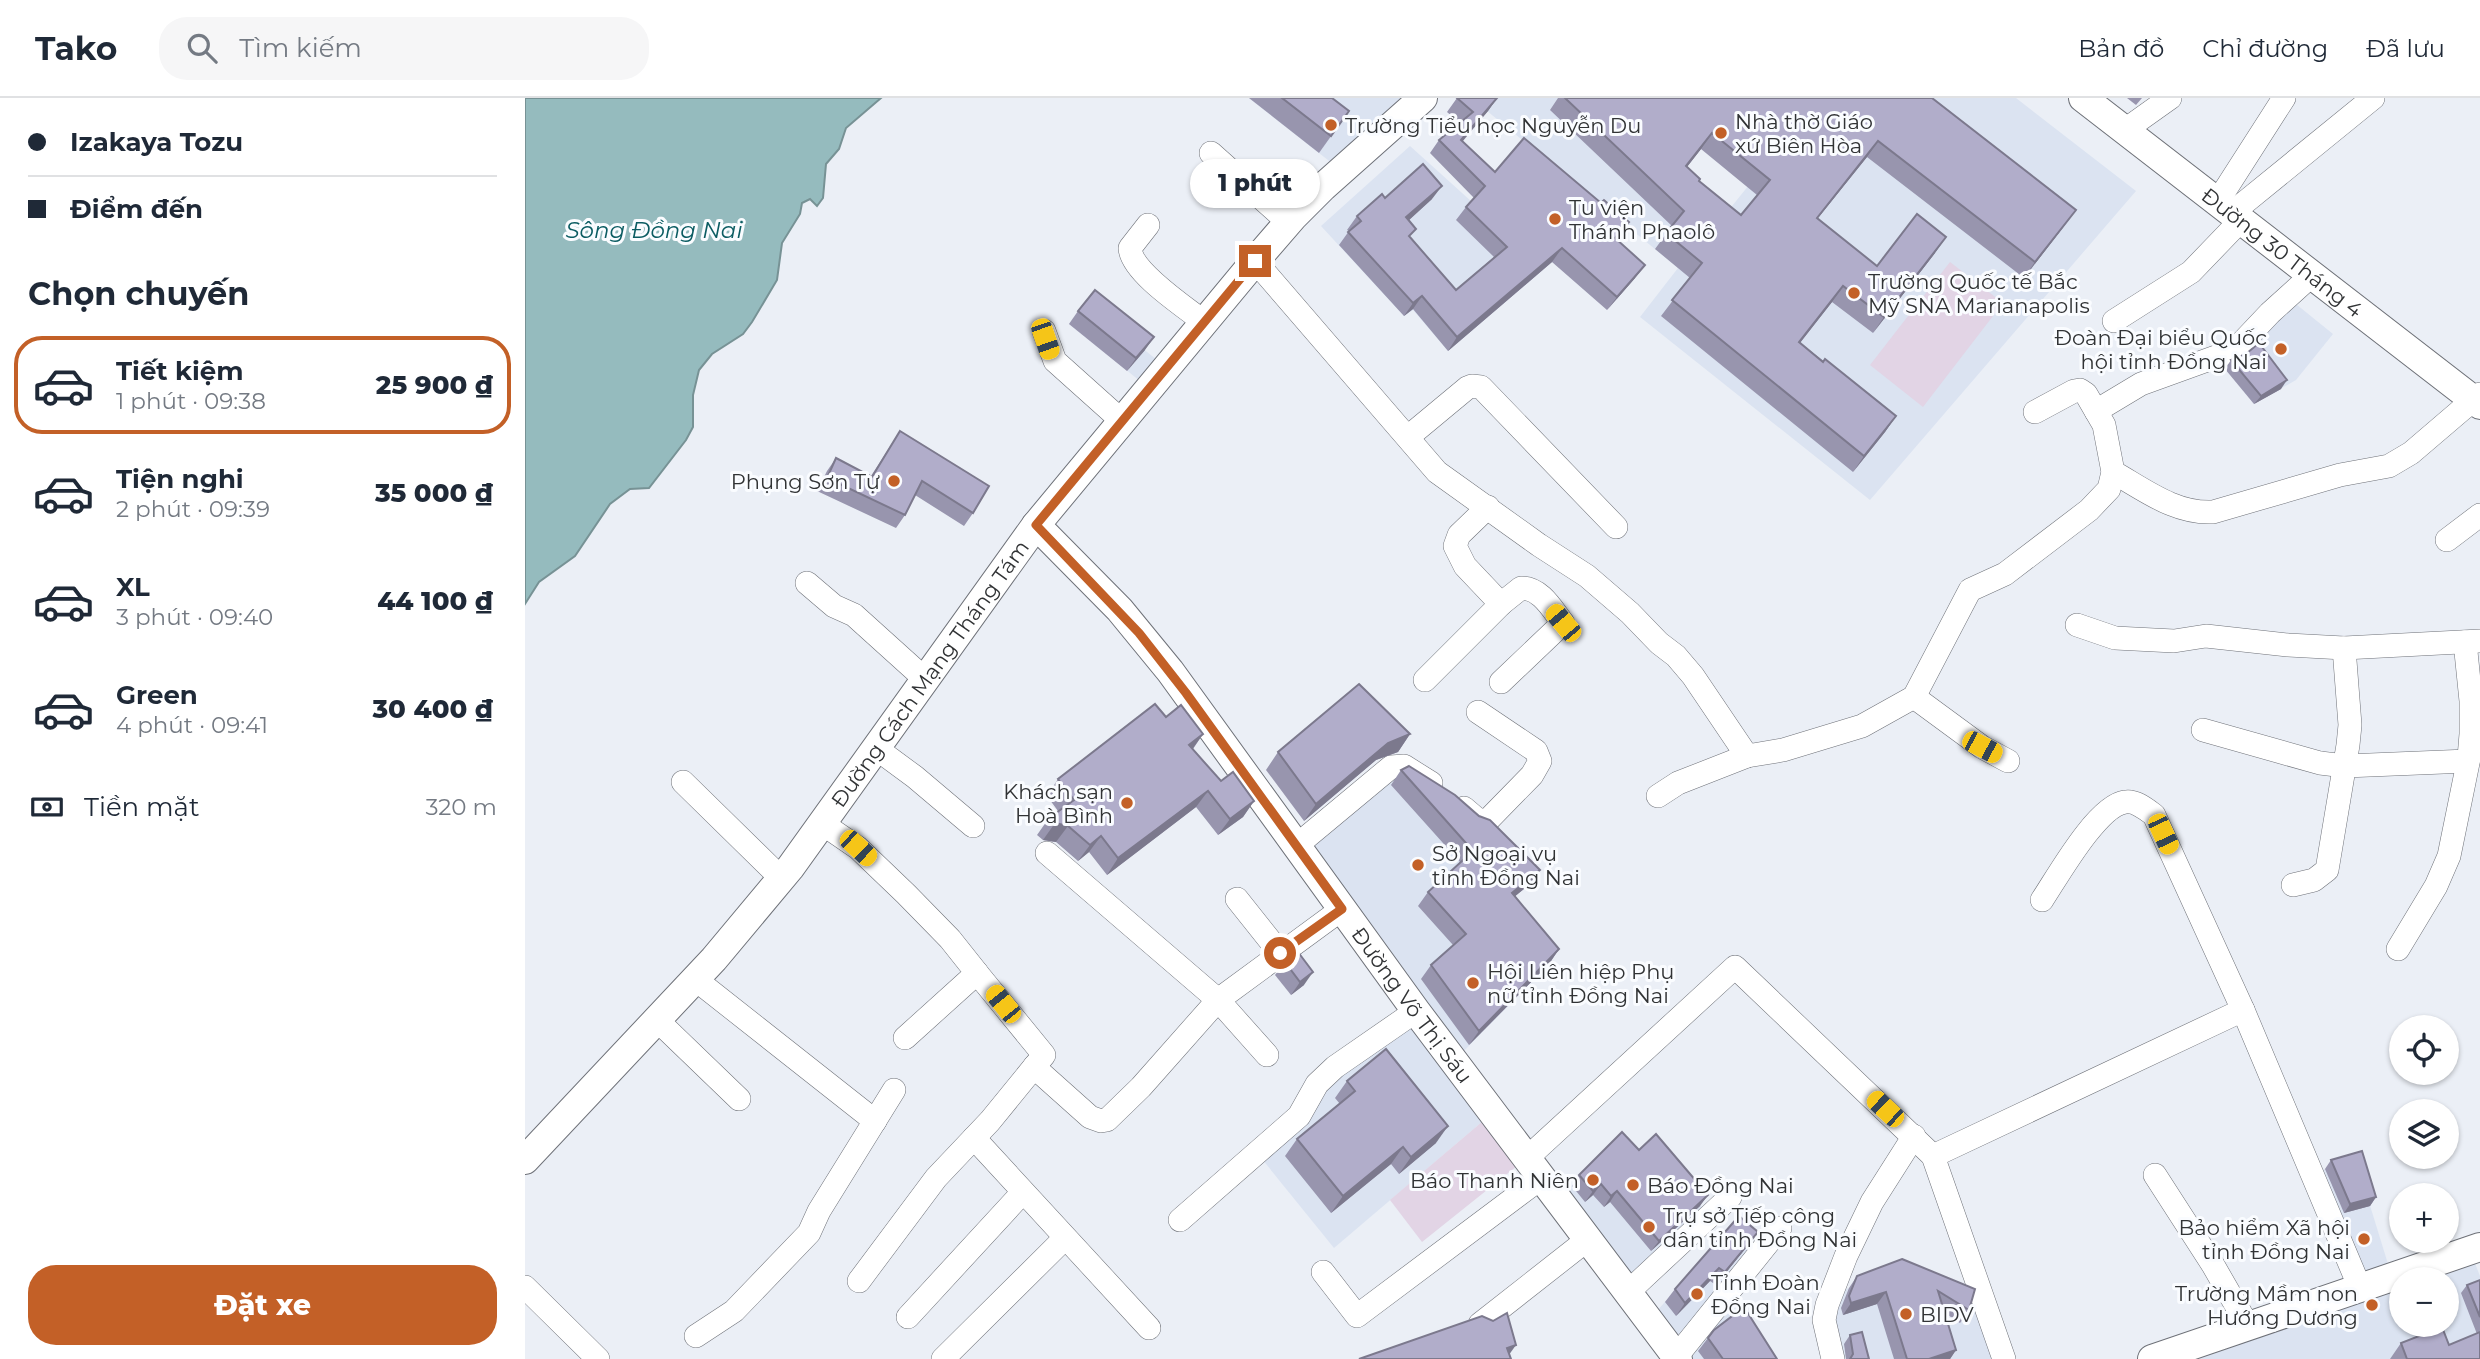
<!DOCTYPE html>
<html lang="vi">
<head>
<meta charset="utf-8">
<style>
  :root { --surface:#fff; --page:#f6f6f7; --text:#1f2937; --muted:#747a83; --line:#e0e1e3; --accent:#c36027 }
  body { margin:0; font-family:Montserrat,sans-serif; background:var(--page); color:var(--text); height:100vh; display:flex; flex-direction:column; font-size:26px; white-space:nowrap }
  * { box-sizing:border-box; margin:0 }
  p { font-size:23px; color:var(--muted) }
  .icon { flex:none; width:38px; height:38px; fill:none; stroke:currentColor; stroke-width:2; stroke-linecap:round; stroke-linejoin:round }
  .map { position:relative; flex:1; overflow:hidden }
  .drawer { display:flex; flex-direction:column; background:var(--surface); width:525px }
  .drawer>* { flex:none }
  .top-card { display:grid; align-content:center; height:154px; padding:0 28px; background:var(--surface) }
  .controls { position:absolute; left:1864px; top:917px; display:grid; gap:14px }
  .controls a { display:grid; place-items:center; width:70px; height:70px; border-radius:50%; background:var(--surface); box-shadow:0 2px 5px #0004; font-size:35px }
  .end { position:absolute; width:32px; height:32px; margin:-16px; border:9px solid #c36027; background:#fff; box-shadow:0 0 0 4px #fff }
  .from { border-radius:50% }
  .bubble { position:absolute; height:49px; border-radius:24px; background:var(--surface); box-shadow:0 2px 5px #0004; font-size:23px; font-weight:800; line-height:49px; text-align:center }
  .car { position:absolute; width:21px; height:42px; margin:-21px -10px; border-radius:9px; box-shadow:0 0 5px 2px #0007; background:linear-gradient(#f5c518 24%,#345 0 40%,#f5c518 0 76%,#345 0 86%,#f5c518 0) }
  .top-card b { display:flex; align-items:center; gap:24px; height:66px; font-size:26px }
  .top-card b+b { border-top:2px solid var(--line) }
  .top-card i { width:18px; height:18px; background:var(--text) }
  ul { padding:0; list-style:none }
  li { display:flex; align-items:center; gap:21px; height:98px; margin:0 14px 10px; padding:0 14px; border:4px solid transparent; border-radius:28px }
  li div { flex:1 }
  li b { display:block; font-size:26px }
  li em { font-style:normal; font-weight:800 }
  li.current { border-color:var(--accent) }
  li>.icon { width:63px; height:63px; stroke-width:1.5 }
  h2 { padding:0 28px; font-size:32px; line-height:84px }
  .pay { display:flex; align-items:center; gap:18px; height:77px; padding:0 28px; font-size:26px }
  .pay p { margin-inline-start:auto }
  .action { display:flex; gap:14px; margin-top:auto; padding:14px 28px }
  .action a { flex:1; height:80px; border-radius:28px; background:var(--accent); color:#fff; font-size:28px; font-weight:800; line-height:80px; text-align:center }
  header { display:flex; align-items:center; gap:42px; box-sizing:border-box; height:98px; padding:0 35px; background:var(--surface); border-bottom:2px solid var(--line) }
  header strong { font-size:33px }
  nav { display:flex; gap:38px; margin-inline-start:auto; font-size:24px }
  .search { width:490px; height:63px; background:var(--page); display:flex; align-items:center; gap:18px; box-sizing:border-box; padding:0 24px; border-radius:28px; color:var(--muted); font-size:26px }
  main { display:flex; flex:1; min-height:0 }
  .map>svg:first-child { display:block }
</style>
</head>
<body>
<header>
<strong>Tako</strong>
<div class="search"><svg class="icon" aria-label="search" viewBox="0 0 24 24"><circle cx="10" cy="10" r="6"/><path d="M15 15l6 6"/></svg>Tìm kiếm</div>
<nav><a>Bản đồ</a><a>Chỉ đường</a><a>Đã lưu</a></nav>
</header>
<main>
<section class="drawer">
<div class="top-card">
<b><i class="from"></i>Izakaya Tozu</b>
<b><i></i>Điểm đến</b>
</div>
<h2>Chọn chuyến</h2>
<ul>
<li class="current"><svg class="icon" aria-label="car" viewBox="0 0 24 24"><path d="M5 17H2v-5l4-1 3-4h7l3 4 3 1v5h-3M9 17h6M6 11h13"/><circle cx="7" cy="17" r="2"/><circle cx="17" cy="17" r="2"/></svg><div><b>Tiết kiệm</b><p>1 phút · 09:38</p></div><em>25 900 ₫</em></li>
<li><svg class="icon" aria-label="car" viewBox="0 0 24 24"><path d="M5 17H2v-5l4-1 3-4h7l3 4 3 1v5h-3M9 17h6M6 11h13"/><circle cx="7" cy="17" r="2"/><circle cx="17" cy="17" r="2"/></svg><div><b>Tiện nghi</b><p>2 phút · 09:39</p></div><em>35 000 ₫</em></li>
<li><svg class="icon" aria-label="car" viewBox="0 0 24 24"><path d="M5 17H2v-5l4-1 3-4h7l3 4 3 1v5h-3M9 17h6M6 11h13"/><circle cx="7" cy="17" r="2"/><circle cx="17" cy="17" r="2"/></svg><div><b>XL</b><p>3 phút · 09:40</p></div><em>44 100 ₫</em></li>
<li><svg class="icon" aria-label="car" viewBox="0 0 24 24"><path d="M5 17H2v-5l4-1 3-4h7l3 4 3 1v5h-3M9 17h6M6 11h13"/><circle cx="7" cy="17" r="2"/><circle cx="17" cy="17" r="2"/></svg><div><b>Green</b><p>4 phút · 09:41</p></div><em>30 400 ₫</em></li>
</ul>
<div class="pay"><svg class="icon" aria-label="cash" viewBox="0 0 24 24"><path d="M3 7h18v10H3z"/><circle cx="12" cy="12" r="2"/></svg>Tiền mặt<p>320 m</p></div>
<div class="action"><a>Đặt xe</a></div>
</section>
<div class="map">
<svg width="1955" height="1261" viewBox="0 0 1955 1261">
  <rect width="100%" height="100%" fill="#ebeff6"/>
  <g fill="#dbe3f1">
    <path d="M724 0H884L808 66Z"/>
    <path d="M953 0H1092L1203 113 1294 0H1491L1611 93 1345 402 1115 219 1153 170 950 3Z"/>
    <path d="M885 48 1020 170 923 253 888 212 879 218 796 128Z"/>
    <path d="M1766 202 1808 236 1771 282 1729 306 1694 263Z"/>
    <path d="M561 205 632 262 615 283 544 226Z"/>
    <path d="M871 675 1005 786 977 809 1024 866 936 956 784 746Z"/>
    <path d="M885 925 958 1023 809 1150 737 1061 800 988Z"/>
    <path d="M1090 1045 1106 1062 1124 1047 1180 1113 1107 1182 1040 1094Z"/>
    <path d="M1831 1062 1863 1166 1837 1178 1793 1073Z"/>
    <path d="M1205 1131 1230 1153 1195 1199 1234 1261H1167L1131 1214Z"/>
    <path d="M1949 1163 1955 1178V1261H1663L1876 1188V1227H1922V1181H1896Z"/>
    <path d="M1369 1174 1452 1207 1471 1261H1315L1307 1213 1316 1193Z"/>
  </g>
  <g fill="#e2d4e5">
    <path d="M1425 164 1478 205 1398 309 1345 267Z"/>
    <path d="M958 1023 992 1068 897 1144 865 1102Z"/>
  </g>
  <path fill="#95bbbe" stroke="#779295" stroke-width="2" d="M0 0H356L321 30 314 51 301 66 298 100 292 108 285 101 277 105 275 116 257 145 252 182 227 224 218 236 187 256 174 272 168 297V329L161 342 124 390 105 391 85 406 50 458 14 484 0 506Z"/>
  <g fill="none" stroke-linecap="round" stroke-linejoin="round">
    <defs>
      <g id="minor">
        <path d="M1600 32 1645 0"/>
        <path d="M686 55 763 124"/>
        <path d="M1693 103 1759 0"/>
        <path d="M1708 114 1848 0"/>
        <path d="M623 127 605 150C606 174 660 209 679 224"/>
        <path d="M730 163 912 374 1014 447 1062 478 1105 515 1134 545 1151 558 1168 578 1222 658"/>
        <path d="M1589 223 1666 174 1717 121"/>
        <path d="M519 233 530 263 597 323"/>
        <path d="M1571 313 1616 286 1710 252 1745 215 1788 176"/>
        <path d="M883 339 942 290 947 288 956 289 1091 429"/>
        <path d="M1588 374C1620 392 1650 416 1688 414L1815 377 1864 368 1886 355 1955 296"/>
        <path d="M963 409 934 437 930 448 940 468 976 506"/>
        <path d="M1922 442 1955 417"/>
        <path d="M282 485 309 508 329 517 401 582"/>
        <path d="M1552 527 1590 540 1649 543 1681 538 1763 547 1819 550 1955 543"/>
        <path d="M900 582 976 506 996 490C1016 490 1027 511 1038 525L976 584"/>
        <path d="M1389 599 1457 649 1483 663"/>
        <path d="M1678 632 1795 665 1820 668 1943 663"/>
        <path d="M352 651 390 679 448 728"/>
        <path d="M158 684 256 780"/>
        <path d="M1133 698 1153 685 1222 658 1258 652 1337 628 1389 599 1445 492 1480 476 1564 412 1584 391 1588 374 1579 327 1561 296 1555 292 1549 293 1510 314"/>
        <path d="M939 710 953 722H963L1007 677 1015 663 1011 653 953 614"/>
        <path d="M298 726 333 750 381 796 425 841 452 875 380 940"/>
        <path d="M771 748 866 669 879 668 906 685"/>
        <path d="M522 755 693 902 742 957"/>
        <path d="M1768 787 1789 782 1802 772 1823 647 1825 627 1819 550"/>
        <path d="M712 801 755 855"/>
        <path d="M1517 802C1533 778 1572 708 1600 704 1610 702 1621 711 1629 717L1718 912 1835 1190"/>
        <path d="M1873 851 1911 788 1924 758 1944 660 1946 636V603L1940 544"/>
        <path d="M452 875 519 957 509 969"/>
        <path d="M170 881 350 1023"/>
        <path d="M132 922 214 1001"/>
        <path d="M449 1040 624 1230"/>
        <path d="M1408 1058 1718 912"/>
        <path d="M1001 1061 1210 869 1408 1058 1479 1261"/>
        <path d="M1630 1077 1688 1167 1723 1228"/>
        <path d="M655 1122 774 1018 792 986 810 969 891 913"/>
        <path d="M798 1174 832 1218 1016 1080"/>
        <path d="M334 1183 411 1080 465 1023 509 969 565 1019 576 1023 582 1022 616 989 693 902 817 811"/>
        <path d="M0 1189 73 1261"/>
        <path d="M1102 1195 1205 1099"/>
        <path d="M383 1219 498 1094"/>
        <path d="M955 1226 1062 1142"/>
        <path d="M171 1238 209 1213 284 1135 294 1113 369 992"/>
        <path d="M1151 1259 1255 1130"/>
        <path d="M418 1261 540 1140"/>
        <path d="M1308 1261 1299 1222 1302 1207 1321 1158 1347 1104 1389 1038"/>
      </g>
      <g id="major">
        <path id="s1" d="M1558 0 1955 307"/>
        <path id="s2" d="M511 427 595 512 645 573 891 913 1153 1261"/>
        <path id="s3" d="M0 1062 189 861 265 770 511 427 730 163 768 119 798 89 898 0"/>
        <path d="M1627 1261 1955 1149"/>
      </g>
    </defs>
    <use href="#minor" stroke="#6e7178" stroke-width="24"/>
    <use href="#major" stroke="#6e7178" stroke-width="30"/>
    <use href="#minor" stroke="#fff" stroke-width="23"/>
    <use href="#major" stroke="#fff" stroke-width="28"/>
  </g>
  <g fill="#9895ae" fill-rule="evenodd">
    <path d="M724 0H807L824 13 794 55Z"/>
    <path d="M932 0H972L963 13 937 43 970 74 1095 138 1091 142 1110 180 1082 212 1027 164 923 253 888 211 879 218 814 147 824 133 822 132 832 118 860 100 907 101 884 122 885 140 931 192 969 159 931 122 941 109 949 100 905 55 914 42 935 25 922 14Z"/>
    <path d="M1033 0H1407L1539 128 1499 180 1342 59 1292 121 1352 168 1410 155 1348 235 1307 204 1275 245 1371 318 1360 334 1328 374 1136 218 1165 180 1130 151 1147 128 1025 12ZM1176 51 1232 97 1216 117 1174 83 1162 69Z"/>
    <path d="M1602 0H1617L1611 7Z"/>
    <path d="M553 213 620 252 602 273 544 226Z"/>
    <path d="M1706 262 1756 291 1729 306 1700 271Z"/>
    <path d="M375 333 448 415 439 428 390 397 380 417 371 430 292 393 302 373 311 360 346 378Z"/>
    <path d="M641 619 678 636 668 651 696 683 729 703 718 719 693 737 671 709 582 777 564 754 553 763 531 744 518 742 512 737 524 720 533 713 522 698 533 681Z"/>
    <path d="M885 636 873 654 851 662 779 723 741 672 753 654Z"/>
    <path d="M876 672 954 718 1015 772 1005 786 990 798 1034 851 1024 866 944 947 896 881 906 867 928 847 893 808 903 794 935 764 866 687Z"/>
    <path d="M760 864 779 887 766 897 750 877Z"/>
    <path d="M822 983 911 1045 874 1076 866 1066 806 1115 760 1058 772 1041 815 1006 810 1000Z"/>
    <path d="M1114 1052 1175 1108 1126 1153 1085 1104 1079 1109 1068 1097 1060 1104 1047 1088 1054 1077Z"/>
    <path d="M1806 1062 1851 1099 1845 1108 1819 1115 1800 1071Z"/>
    <path d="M1223 1147 1191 1187 1185 1183 1151 1218 1140 1204 1150 1191Z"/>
    <path d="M1377 1161 1444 1212 1435 1225 1420 1215 1431 1252 1425 1261H1369L1352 1206 1318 1217 1316 1210 1324 1190 1332 1178Z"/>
    <path d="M1955 1182V1261H1865L1876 1245 1924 1247 1952 1236 1936 1195 1942 1187Z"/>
    <path d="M1325 1237 1344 1261H1321L1319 1246Z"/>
    <path d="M1183 1240 1252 1261H1179L1173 1253Z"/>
  </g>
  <g fill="#7c798d">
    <path d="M972 0 963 13 927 56 936 42Z"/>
    <path d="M1187 35 1176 51 1150 84 1161 68Z"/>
    <path d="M1353 43 1342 59 1280 136 1292 120Z"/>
    <path d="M917 88 907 101 872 133 881 119Z"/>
    <path d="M1551 112 1539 128 1499 180 1510 164Z"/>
    <path d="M1421 139 1410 155 1348 235 1359 219Z"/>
    <path d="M1037 150 1027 164 923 253 932 239Z"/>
    <path d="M1120 167 1110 180 1082 212 1092 199Z"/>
    <path d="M1318 188 1307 204 1263 260 1274 244Z"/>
    <path d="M897 198 888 211 879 218 888 205Z"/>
    <path d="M629 239 620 252 602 273 611 260Z"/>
    <path d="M1762 282 1756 291 1729 306 1736 298Z"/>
    <path d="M1371 318 1360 334 1328 374 1339 358Z"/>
    <path d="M678 636 666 653 664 647Z"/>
    <path d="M885 636 873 654 851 662 779 723 791 706 863 645Z"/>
    <path d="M683 693 671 709 582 777 593 760Z"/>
    <path d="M729 703 718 719 693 737 705 721Z"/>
    <path d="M530 725 543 728 531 744 518 742Z"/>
    <path d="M576 738 564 754 553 763 565 747Z"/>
    <path d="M1015 772 1005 786 977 809 987 795Z"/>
    <path d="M1034 851 1024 866 944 947 954 933Z"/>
    <path d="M788 874 779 887 766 897 775 884Z"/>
    <path d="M923 1028 911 1045 874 1076 886 1059Z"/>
    <path d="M878 1049 866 1066 806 1115 818 1098Z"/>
    <path d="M1076 1086 1068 1097 1060 1104 1068 1093Z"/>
    <path d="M1092 1093 1085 1104 1079 1109 1086 1098Z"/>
    <path d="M1183 1097 1175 1108 1126 1153 1134 1143Z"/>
    <path d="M1851 1099 1845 1108 1819 1115 1825 1106Z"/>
    <path d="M1233 1134 1223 1147 1191 1187 1200 1174Z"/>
    <path d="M1194 1170 1185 1183 1151 1218 1160 1205Z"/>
    <path d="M1361 1194 1352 1206 1318 1217 1326 1205Z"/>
    <path d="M991 1247 981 1261 982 1250Z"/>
    <path d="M1431 1252 1425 1261H1404Z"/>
  </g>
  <g fill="#b1adca" stroke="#7c798d" stroke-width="2" fill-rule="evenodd">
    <path d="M757 0H807L824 13 806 38Z"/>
    <path d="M932 0H972L936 42 970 74 999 40 1076 105 1079 102 1104 124 1090 140 1120 167 1092 199 1037 150 932 239 897 198 888 205 823 134 836 123 832 118 857 96 860 100 898 66 917 88 881 119 891 131 884 138 931 192 982 149 941 109 960 88 914 42 948 14Z"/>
    <path d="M1040 0H1407L1551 112 1510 164 1353 43 1292 120 1352 168 1392 116 1421 139 1359 219 1318 188 1274 244 1298 264 1300 261 1371 318 1339 358 1147 202 1177 165 1141 135 1159 113ZM1187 35 1245 82 1216 117 1174 83 1175 81 1161 68Z"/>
    <path d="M570 192 629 239 611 260 553 213Z"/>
    <path d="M1734 245 1762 282 1736 298 1706 262 1721 256Z"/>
    <path d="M375 333 464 388 448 415 397 383 380 417 302 380 311 360 347 379Z"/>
    <path d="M834 586 885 636 863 645 791 706 753 654Z"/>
    <path d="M630 606 641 619 656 607 678 636 664 647 696 683 708 674 729 703 705 721 683 693 593 760 576 738 565 747 543 728 530 725 524 720 549 702 533 681Z"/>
    <path d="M884 668 930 697 954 718 965 722 1015 772 987 795 1034 851 954 933 906 867 941 836 903 794 948 753 876 672Z"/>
    <path d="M773 854 788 874 775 884 760 864Z"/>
    <path d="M861 951 923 1028 886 1059 878 1049 818 1098 772 1041 830 993 822 983Z"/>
    <path d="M1097 1034 1114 1052 1131 1036 1183 1097 1134 1143 1092 1093 1086 1098 1076 1086 1068 1093 1054 1077Z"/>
    <path d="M1837 1053 1851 1099 1825 1106 1806 1062Z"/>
    <path d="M1214 1118 1233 1134 1200 1174 1194 1170 1160 1205 1150 1191Z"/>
    <path d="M1377 1161 1450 1191 1444 1212 1413 1193 1431 1252 1404 1261H1382L1361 1194 1326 1205 1324 1198 1332 1178Z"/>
    <path d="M1955 1182V1219L1942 1187Z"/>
    <path d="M1219 1209 1252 1261H1198L1183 1240 1189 1232Z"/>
    <path d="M982 1215 991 1247 982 1250 986 1261H834L957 1218 968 1223Z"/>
    <path d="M1917 1229 1924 1247 1955 1234V1261H1882L1876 1245Z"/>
    <path d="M1337 1234 1344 1261H1325L1328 1256 1325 1237Z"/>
  </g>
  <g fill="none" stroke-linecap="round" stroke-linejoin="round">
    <path stroke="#c36027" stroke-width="9" d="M730 163 511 427 614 535 661 595 817 811 755 855"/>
  </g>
  <g fill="#c36027" stroke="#fafcff" stroke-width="2.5">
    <circle cx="806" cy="27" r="7"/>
    <circle cx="1196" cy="35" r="7"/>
    <circle cx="1030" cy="121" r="7"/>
    <circle cx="1329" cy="195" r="7"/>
    <circle cx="1756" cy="251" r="7"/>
    <circle cx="369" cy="383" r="7"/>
    <circle cx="602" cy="705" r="7"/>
    <circle cx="893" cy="767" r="7"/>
    <circle cx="948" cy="885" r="7"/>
    <circle cx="1068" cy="1082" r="7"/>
    <circle cx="1108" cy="1087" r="7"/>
    <circle cx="1124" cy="1129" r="7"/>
    <circle cx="1839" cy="1141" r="7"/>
    <circle cx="1172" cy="1196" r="7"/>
    <circle cx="1847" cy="1207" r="7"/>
    <circle cx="1381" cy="1216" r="7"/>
  </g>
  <g text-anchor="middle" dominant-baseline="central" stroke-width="6" stroke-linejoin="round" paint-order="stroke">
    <g font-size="21" fill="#313335" stroke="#fafcff" text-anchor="start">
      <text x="1210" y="23">Nhà thờ Giáo<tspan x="1210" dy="24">xứ Biên Hòa</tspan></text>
      <text x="820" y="27">Trường Tiểu học Nguyễn Du</text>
      <text x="1044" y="109">Tu viện<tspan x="1044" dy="24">Thánh Phaolô</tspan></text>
      <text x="1343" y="183">Trường Quốc tế Bắc<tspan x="1343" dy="24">Mỹ SNA Marianapolis</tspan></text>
      <text x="1742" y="239" text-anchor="end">Đoàn Đại biểu Quốc<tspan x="1742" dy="24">hội tỉnh Đồng Nai</tspan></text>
      <text x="355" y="383" text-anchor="end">Phụng Sơn Tự</text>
      <text x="588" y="693" text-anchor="end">Khách sạn<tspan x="588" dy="24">Hoà Bình</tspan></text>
      <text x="907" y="755">Sở Ngoại vụ<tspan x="907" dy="24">tỉnh Đồng Nai</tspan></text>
      <text x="962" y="873">Hội Liên hiệp Phụ<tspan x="962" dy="24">nữ tỉnh Đồng Nai</tspan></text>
      <text x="1054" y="1082" text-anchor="end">Báo Thanh Niên</text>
      <text x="1122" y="1087">Báo Đồng Nai</text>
      <text x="1138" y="1117">Trụ sở Tiếp công<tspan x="1138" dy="24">dân tỉnh Đồng Nai</tspan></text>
      <text x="1825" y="1129" text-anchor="end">Bảo hiểm Xã hội<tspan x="1825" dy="24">tỉnh Đồng Nai</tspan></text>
      <text x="1186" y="1184">Tỉnh Đoàn<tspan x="1186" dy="24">Đồng Nai</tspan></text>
      <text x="1833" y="1195" text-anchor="end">Trường Mầm non<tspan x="1833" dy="24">Hướng Dương</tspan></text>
      <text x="1395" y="1216">BIDV</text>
    </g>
    <g font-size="21" fill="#313335" stroke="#fafcff">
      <text stroke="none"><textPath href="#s1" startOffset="252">Đường 30 Tháng 4</textPath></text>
      <text stroke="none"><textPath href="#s3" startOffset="634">Đường Cách Mạng Tháng Tám</textPath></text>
      <text stroke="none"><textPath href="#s2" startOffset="611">Đường Võ Thị Sáu</textPath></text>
    </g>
    <g font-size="23" font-style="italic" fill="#0b5c62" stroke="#fafcff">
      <text x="129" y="132">Sông Đồng Nai</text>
    </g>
  </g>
</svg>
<div class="controls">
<a><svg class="icon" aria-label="locate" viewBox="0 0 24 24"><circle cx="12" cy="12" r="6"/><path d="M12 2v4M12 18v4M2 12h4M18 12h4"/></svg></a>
<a><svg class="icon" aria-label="layers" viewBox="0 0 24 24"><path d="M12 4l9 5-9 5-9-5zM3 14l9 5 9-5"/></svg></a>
<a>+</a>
<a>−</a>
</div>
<i class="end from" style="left:755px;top:855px"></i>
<i class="end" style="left:730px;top:163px"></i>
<div class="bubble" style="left:665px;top:61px;width:130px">1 phút</div>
<i class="car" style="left:520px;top:241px;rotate:161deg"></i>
<i class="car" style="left:1038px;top:525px;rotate:320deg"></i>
<i class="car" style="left:1457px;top:649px;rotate:118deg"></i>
<i class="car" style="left:1638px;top:736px;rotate:155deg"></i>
<i class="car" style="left:333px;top:750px;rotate:133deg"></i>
<i class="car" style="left:478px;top:906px;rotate:321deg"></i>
<i class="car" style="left:1360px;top:1011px;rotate:313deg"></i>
</div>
</main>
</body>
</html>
